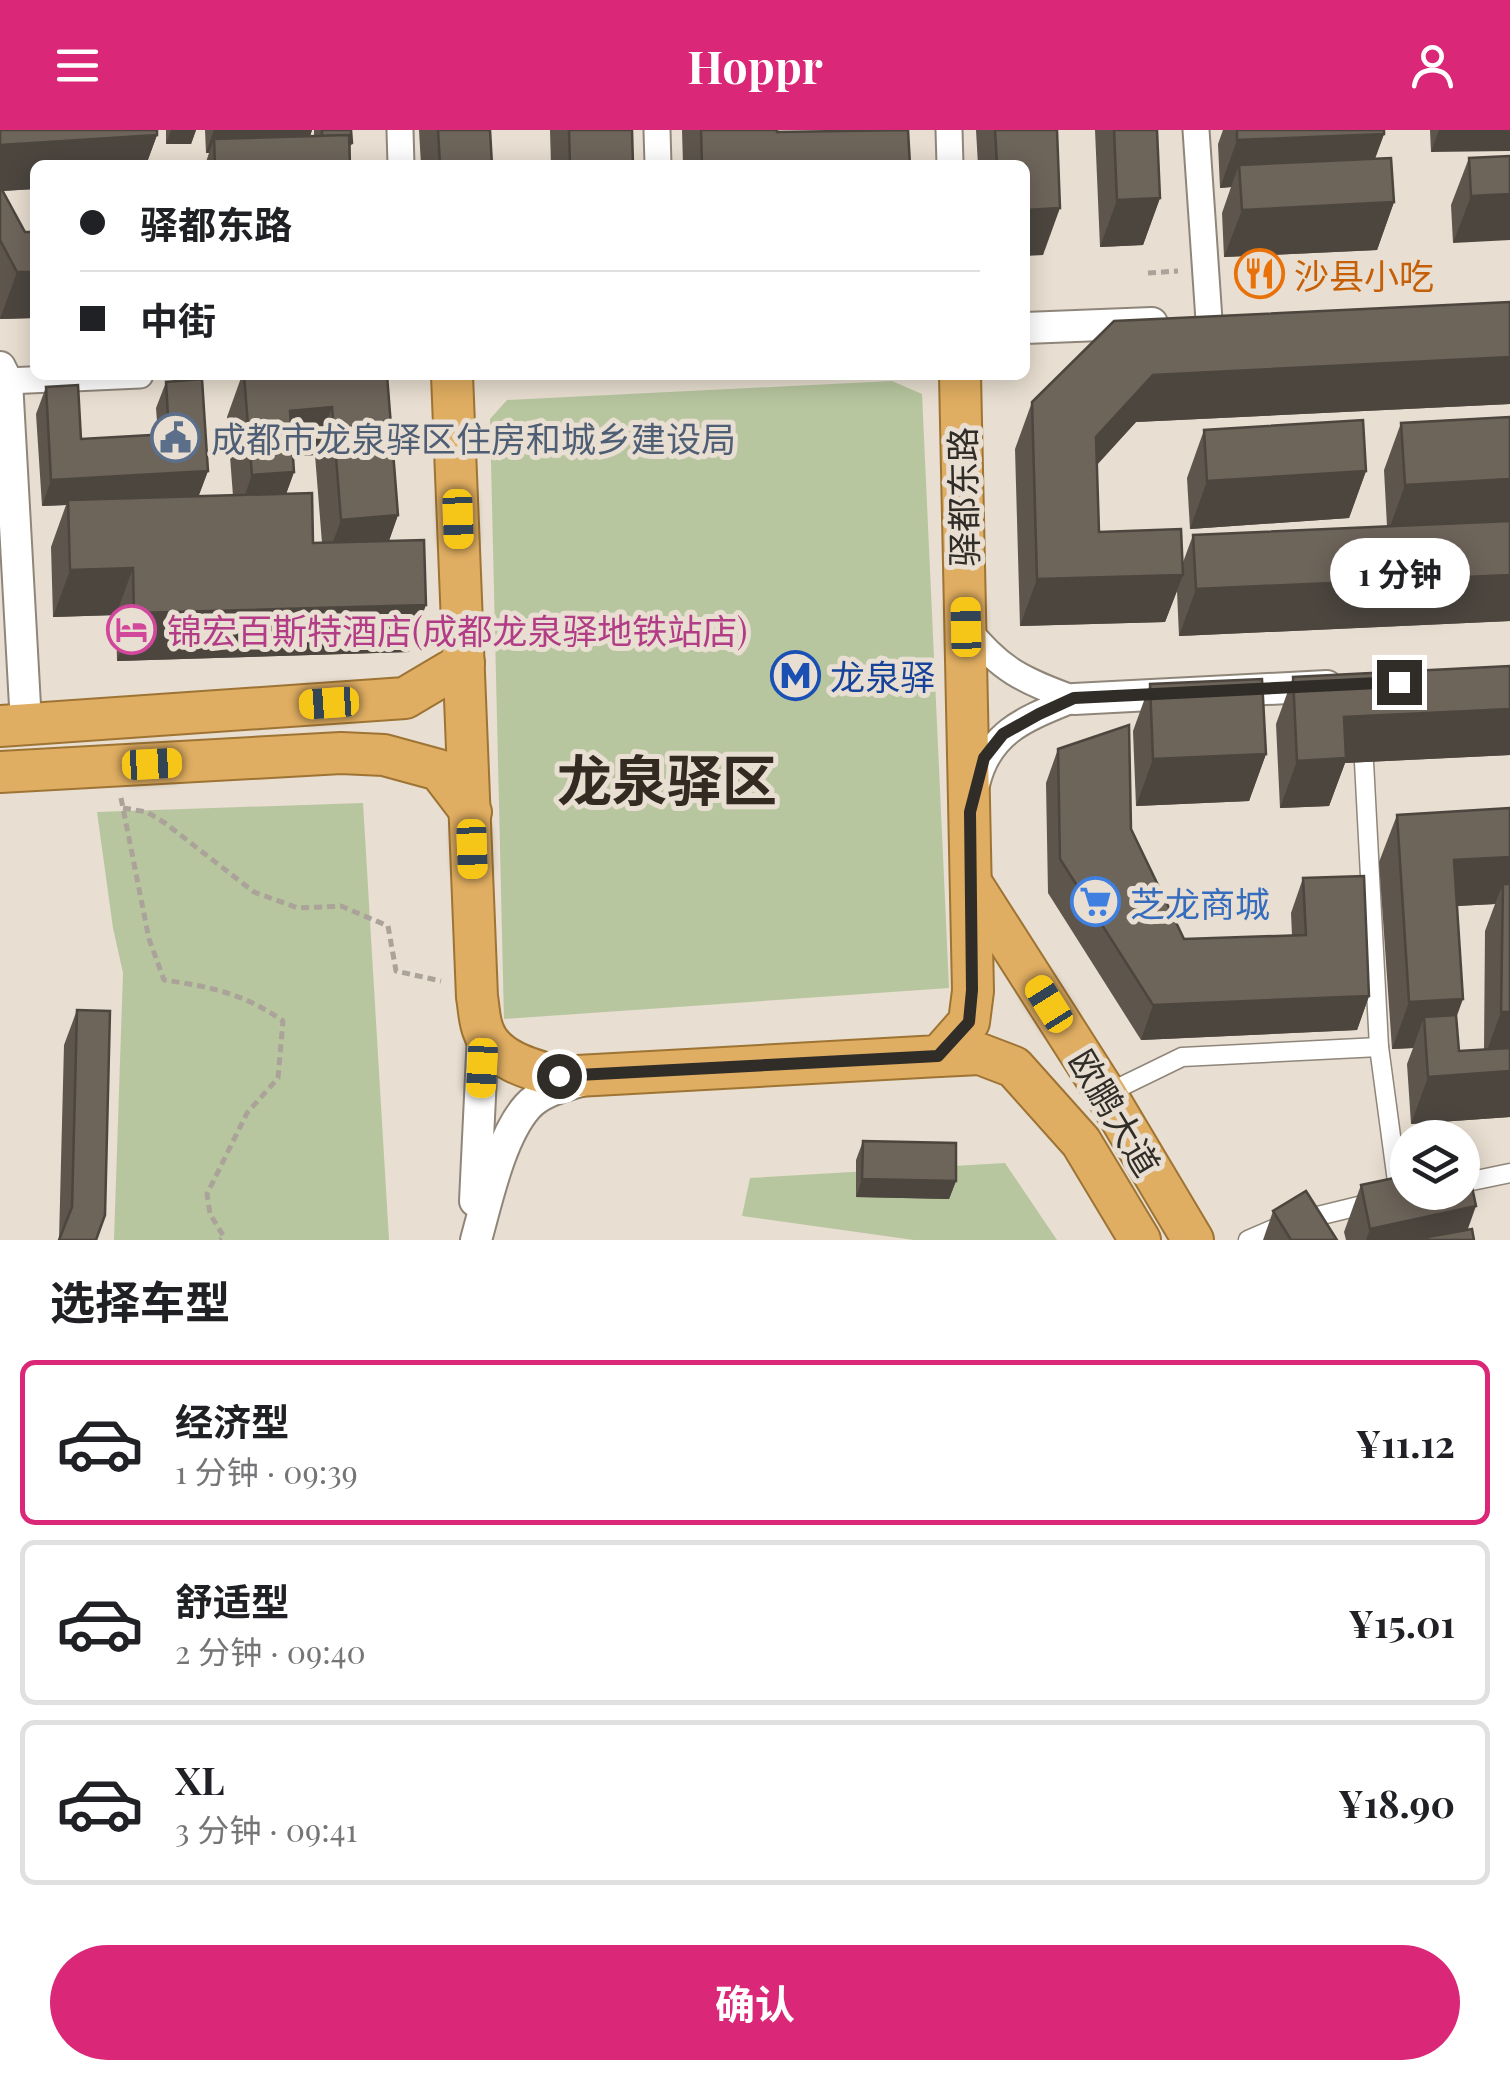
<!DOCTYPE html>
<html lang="zh">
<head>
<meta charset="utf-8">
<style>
  :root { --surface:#fff; --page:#f2f2f2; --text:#202124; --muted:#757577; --line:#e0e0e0; --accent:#db2777 }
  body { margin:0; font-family:"Playfair Display","Noto Sans SC",serif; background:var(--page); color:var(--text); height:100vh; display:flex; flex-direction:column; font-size:38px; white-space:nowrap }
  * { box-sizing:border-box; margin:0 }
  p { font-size:32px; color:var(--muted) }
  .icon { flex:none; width:55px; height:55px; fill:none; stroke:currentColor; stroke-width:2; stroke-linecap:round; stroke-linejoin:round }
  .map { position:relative; height:1110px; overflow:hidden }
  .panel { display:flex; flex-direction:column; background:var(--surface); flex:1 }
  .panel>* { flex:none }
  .banner { position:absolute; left:30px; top:30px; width:1000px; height:220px; border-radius:15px; box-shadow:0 5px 25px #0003; display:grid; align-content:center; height:220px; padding:0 50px; background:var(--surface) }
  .tools { position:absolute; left:1390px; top:990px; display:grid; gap:20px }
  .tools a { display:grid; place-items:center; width:90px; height:90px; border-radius:50%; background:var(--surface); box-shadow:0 5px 25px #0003; font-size:50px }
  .end { position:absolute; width:45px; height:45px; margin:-22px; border:12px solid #302d28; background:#fff; box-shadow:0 0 0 5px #fff }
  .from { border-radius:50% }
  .bubble { position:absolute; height:70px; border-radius:35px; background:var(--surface); box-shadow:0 5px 25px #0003; font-size:32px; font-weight:700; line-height:70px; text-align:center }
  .car { position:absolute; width:30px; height:60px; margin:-30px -15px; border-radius:12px; box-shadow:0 0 8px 2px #0007; background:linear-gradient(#f5c518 24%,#345 0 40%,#f5c518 0 76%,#345 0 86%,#f5c518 0) }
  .banner b { display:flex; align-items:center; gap:35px; height:95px; font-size:38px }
  .banner b+b { border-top:2px solid var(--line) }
  .banner i { width:25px; height:25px; background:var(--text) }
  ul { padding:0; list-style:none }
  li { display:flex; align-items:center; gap:30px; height:165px; margin:0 20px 15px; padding:0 30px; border:5px solid var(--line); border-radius:15px }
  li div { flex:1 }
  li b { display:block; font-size:38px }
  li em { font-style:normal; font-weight:700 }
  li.on { border-color:var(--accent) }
  li>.icon { width:90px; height:90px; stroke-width:1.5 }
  h2 { padding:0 50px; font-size:45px; line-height:120px }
  .button { display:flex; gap:20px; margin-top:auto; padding:20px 50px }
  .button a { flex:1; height:115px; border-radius:60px; background:var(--accent); color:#fff; font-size:40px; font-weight:700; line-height:115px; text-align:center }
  header { display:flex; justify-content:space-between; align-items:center; height:130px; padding:0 50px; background:var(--accent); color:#fff; font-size:45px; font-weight:700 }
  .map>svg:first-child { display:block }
</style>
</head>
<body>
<header><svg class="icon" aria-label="menu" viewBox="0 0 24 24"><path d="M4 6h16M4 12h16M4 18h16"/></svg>Hoppr<svg class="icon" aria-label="person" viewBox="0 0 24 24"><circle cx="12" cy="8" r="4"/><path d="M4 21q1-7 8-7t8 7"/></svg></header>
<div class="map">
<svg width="1510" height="1110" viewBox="0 0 1510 1110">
  <rect width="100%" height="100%" fill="#e8ded1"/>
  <g fill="#b7c69f">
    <path d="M892 251 922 264 949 858 504 889 490 289 507 270Z"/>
    <path d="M363 673 389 1110H114L123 843 113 798 97 682Z"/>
    <path d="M1005 1033 1057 1110H914L742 1086 750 1048Z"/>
  </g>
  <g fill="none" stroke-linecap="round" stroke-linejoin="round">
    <defs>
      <g id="pedestrian">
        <path d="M1364 632 1379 917 1399 1066"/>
        <path d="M1106 964 1182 927 1379 917"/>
        <path d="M1462 1053 1510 1043"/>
        <path d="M1248 1110 1285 1094 1416 1062"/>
      </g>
      <g id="minor">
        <path d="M400 0 401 35"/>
        <path d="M657 0 658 35"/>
        <path d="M949 0 950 35"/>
        <path d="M1196 0 1209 190"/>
        <path d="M7 251 140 245"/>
        <path d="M966 497C1001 541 1023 550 1074 569 1028 588 990 600 977 653"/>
      </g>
      <g id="tertiary">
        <path d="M1025 198 1152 193"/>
        <path d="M0 237 7 251 26 594"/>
        <path d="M1074 569 1327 556"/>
        <path d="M475 1071 483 904"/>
        <path d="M476 1110C487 1071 500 1008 527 977 541 961 565 956 584 950"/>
      </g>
      <g id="trunk">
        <path d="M452 245 477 867C479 878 479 890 483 900 493 930 532 940 559 947L939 926 969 892 973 861 960 245"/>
        <path d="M0 596 405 568 464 533"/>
        <path d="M0 642 341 623 384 625 439 640 471 682"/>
        <path d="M972 754 1106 964 1193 1110"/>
        <path d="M939 926 980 924 1014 937 1081 1012 1140 1110"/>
      </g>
    </defs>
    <use href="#pedestrian" stroke="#8f867a" stroke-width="21"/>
    <use href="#minor" stroke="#8f867a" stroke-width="29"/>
    <use href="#tertiary" stroke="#8f867a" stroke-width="34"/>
    <use href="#trunk" stroke="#9e7434" stroke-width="44"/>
    <g stroke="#aba399" stroke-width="5" stroke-dasharray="8 5" stroke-linecap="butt">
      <path d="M1148 143 1178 141"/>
      <path d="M121 668 149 809 164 850C211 857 243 863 283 891L278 948 247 983 207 1064 210 1084 224 1107 220 1110"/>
      <path d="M123 678 147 682 165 693 254 762 298 778 341 776 388 796 396 841 441 851"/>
    </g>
    <use href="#pedestrian" stroke="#fff" stroke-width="18"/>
    <use href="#minor" stroke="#fff" stroke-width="25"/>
    <use href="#tertiary" stroke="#fff" stroke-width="30"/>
    <use href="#trunk" stroke="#e0ae62" stroke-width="40"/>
  </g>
  <g fill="#5e564d" fill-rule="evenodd">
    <path d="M0 0 157 5 146 35H35V59L3 61 35 188 0 189Z"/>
    <path d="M166 0H196L191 14H166Z"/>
    <path d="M205 0H312L310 6H314V0H351L350 35H205L209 23H206Z"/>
    <path d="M419 0H490L492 35H421Z"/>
    <path d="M550 0H632L633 35H551Z"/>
    <path d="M682 0H777V2L910 35H683Z"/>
    <path d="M976 0H1057L1043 125 1025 35H978Z"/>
    <path d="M1095 0H1157L1160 68 1143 115 1100 117Z"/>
    <path d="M1223 0H1384V4L1375 28 1394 72 1377 120 1224 127 1222 83 1231 57 1220 58 1218 14Z"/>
    <path d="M1430 0H1510L1431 22Z"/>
    <path d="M1510 26 1453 113 1451 75 1469 28Z"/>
    <path d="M1510 172V274L1136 292 1097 335 1099 402 1182 435 1193 405 1387 396 1384 340 1401 293 1510 287V491L1179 506 1177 461 1165 492 1020 496 1015 319 1032 272Z"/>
    <path d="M242 245H387L398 385 389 411 409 522 117 531 116 485 53 487 51 417 66 375 42 376 36 284 46 257 81 309 158 305 156 278 166 252 208 341 198 366H233L227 287ZM315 325 322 413H313L286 364 294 342 293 326Z"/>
    <path d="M1204 300 1366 341 1349 388 1190 399 1187 348Z"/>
    <path d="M1510 536V625L1345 633 1329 676 1280 678 1276 594 1293 547Z"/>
    <path d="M1150 554 1266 624 1249 671 1136 676 1133 601Z"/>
    <path d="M1058 619 1131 699 1184 809 1292 805 1291 783 1303 748 1369 866 1357 900 1141 910 1048 763 1046 653Z"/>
    <path d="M1510 678V987L1411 994 1407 934 1413 918 1392 919 1379 732 1397 685ZM1495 774 1485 801 1484 920 1459 921 1456 887 1457 776Z"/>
    <path d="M77 880 96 1110H59L64 915Z"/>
    <path d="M863 1011 956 1051 949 1069 856 1067V1030Z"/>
    <path d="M1361 1055 1468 1099 1474 1110H1346L1344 1102Z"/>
    <path d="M1273 1081 1337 1110H1263Z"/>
  </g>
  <g fill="#4c463f">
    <path d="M171 0H196L191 14H166Z"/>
    <path d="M214 0H312L306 19 214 9 209 23H206Z"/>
    <path d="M1439 0H1510V21L1431 22Z"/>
    <path d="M1384 4 1367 51 1239 35 1231 57 1220 58 1237 10Z"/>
    <path d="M157 5 146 35H35V59L0 61V15Z"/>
    <path d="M1510 64V110L1453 113 1471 66Z"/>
    <path d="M1160 68 1143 115 1100 117 1117 70Z"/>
    <path d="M1394 72 1377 120 1224 127 1242 80Z"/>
    <path d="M1060 78 1043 125 1025 126V80Z"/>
    <path d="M17 142H35V188L0 189Z"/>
    <path d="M1510 227V274L1136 292 1079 354 1096 307 1153 245Z"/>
    <path d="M332 277 315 325 272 328 290 281Z"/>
    <path d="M208 341 198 368 68 370 66 375 42 376 51 350Z"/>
    <path d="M1366 341 1349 388 1190 399 1207 351Z"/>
    <path d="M294 342 277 389 235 392 252 345Z"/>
    <path d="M1510 349V395L1388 402 1405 355Z"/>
    <path d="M398 385 381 433 324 437 341 390Z"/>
    <path d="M133 438 116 485 53 487 70 440Z"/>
    <path d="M1183 445 1165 492 1020 496 1037 449Z"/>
    <path d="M1510 445V491L1179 506 1196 459Z"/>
    <path d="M426 475 409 522 117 531 134 483Z"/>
    <path d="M1510 579V625L1345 633 1329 676 1280 678 1297 631 1344 587Z"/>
    <path d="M1266 624 1249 671 1136 676 1153 629Z"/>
    <path d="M1510 727V773L1503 754 1495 774 1437 777 1454 730Z"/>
    <path d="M1369 866 1357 900 1141 910 1153 875Z"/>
    <path d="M1463 869 1446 916 1424 887 1413 918 1392 919 1409 872Z"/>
    <path d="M1501 882H1510V930L1484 929Z"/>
    <path d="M1510 941V987L1411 994 1428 947Z"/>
    <path d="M862 1049 956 1051 949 1069 856 1067Z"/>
    <path d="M1476 1076 1464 1110 1428 1107 1427 1110H1366L1370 1099Z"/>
  </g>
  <g fill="#6d645a" stroke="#4c463f" stroke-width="2.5">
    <path d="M0 0H157V5L0 15Z"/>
    <path d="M322 0H351L352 13 350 14 349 5 322 6Z"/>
    <path d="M438 0H490L492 35H440Z"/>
    <path d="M569 0H632L633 35H570Z"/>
    <path d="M701 0H777V2L908 0 910 35H702Z"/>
    <path d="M995 0H1057L1060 78 1025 80V35H997Z"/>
    <path d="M1114 0H1157L1160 68 1117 70Z"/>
    <path d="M1237 0H1384V4L1237 10Z"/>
    <path d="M349 5 350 35H215L214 9Z"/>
    <path d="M1510 26V64L1471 66 1469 28Z"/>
    <path d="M1391 28 1394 72 1242 80 1239 35Z"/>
    <path d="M0 56 25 102H35V142H17L0 110Z"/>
    <path d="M1510 172V227L1153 245 1096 307 1099 402 1181 399 1183 445 1037 449 1032 272 1114 191Z"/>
    <path d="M244 245H387L398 385 341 390 332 277 290 281 294 342 252 345Z"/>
    <path d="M202 249 208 341 51 350 46 257 78 255 81 309 169 304 166 252Z"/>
    <path d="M1510 287V349L1405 355 1401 293Z"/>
    <path d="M1363 290 1366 341 1207 351 1204 300Z"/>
    <path d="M312 363 313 413 424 410 426 475 134 483 133 438 70 440 68 370Z"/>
    <path d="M1510 391V445L1196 459 1193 405Z"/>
    <path d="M1510 536V579L1344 587 1346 628 1297 631 1293 547Z"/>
    <path d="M1262 549 1266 624 1153 629 1150 554Z"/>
    <path d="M1129 595 1131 699 1184 809 1306 805 1303 748 1364 746 1369 866 1153 875 1060 729 1058 619Z"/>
    <path d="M1510 678V727L1454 730 1463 869 1409 872 1397 685Z"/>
    <path d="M1503 754H1510V882H1501Z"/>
    <path d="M77 880 110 881 105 1085 96 1110H59L72 1077Z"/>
    <path d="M1456 885 1459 921 1510 918V941L1428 947 1424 887Z"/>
    <path d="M863 1011 956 1013V1051L862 1049Z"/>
    <path d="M1467 1033 1476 1076 1370 1099 1361 1055 1408 1045V1062H1462V1034Z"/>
    <path d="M1306 1061 1337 1110H1291L1273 1081Z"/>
    <path d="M1472 1099 1474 1110H1428V1107Z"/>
  </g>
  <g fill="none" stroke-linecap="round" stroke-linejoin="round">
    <path stroke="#302d28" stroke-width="12" d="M559 946 938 926 969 892 972 860 970 682 984 628 1003 604 1039 584 1074 568 1399 552"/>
  </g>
  <defs>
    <symbol id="restaurant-ring" viewBox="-11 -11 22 22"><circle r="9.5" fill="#e8ded1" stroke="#e8710a" stroke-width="1.5"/><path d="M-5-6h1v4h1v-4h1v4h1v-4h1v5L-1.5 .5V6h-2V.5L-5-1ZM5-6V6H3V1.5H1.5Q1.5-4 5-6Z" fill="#e8710a"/></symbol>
    <symbol id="civic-ring" viewBox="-11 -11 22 22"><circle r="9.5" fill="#e8ded1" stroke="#5c6f8a" stroke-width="1.5"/><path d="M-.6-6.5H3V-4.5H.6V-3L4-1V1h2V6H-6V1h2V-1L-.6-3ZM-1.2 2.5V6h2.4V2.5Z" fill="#5c6f8a"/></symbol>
    <symbol id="hotel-ring" viewBox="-11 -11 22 22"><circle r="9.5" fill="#e8ded1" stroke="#d1479c" stroke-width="1.5"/><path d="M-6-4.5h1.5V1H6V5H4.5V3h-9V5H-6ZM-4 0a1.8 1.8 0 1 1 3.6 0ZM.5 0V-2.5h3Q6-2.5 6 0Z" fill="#d1479c"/></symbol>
    <symbol id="metro-ring" viewBox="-11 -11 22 22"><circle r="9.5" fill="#e8ded1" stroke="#1a4fb4" stroke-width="1.5"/><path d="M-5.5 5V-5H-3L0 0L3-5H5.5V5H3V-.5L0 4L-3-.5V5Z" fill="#1a4fb4"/></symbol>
    <symbol id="supermarket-ring" viewBox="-11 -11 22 22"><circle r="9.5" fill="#e8ded1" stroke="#3f7fe0" stroke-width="1.5"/><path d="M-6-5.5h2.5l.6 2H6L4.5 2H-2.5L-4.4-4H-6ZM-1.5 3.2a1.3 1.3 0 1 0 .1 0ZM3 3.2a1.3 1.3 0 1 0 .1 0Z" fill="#3f7fe0"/></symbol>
  </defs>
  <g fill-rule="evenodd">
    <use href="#restaurant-ring" x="1232" y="116" width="55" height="55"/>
    <use href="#civic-ring" x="148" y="280" width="55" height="55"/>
    <use href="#hotel-ring" x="104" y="472" width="55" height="55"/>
    <use href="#metro-ring" x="768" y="518" width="55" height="55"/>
    <use href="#supermarket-ring" x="1068" y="744" width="55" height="55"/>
  </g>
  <g text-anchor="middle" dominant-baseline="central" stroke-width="10" stroke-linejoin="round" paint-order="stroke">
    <g font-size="35" fill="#c56008" stroke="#e8ded1" text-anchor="start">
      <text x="1294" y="144">沙县小吃</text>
    </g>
    <g font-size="35" fill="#4e5e75" stroke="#e8ded1" text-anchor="start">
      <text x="211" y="307">成都市龙泉驿区住房和城乡建设局</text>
    </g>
    <g font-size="35" fill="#302d28" stroke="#e8ded1">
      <text transform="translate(962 367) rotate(-91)">驿都东路</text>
      <text transform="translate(1116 982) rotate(59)">欧鹏大道</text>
    </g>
    <g font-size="35" fill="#b23c85" stroke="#e8ded1" text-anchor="start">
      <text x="167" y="499">锦宏百斯特酒店(成都龙泉驿地铁站店)</text>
    </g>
    <g font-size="35" fill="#164399" stroke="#e8ded1" text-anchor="start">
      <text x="830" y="545">龙泉驿</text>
    </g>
    <g font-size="35" fill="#366cbe" stroke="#e8ded1" text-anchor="start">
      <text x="1130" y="772">芝龙商城</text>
    </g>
    <g font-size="55" font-weight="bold" fill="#332b22" stroke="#e8ded1">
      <text x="667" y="648">龙泉驿区</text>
    </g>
  </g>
</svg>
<div class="tools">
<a><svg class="icon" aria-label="layers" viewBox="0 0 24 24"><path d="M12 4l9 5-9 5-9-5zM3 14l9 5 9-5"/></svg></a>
</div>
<i class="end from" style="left:559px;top:946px"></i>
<i class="end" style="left:1399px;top:552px"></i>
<div class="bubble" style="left:1330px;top:408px;width:140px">1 分钟</div>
<i class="car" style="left:458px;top:389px;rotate:178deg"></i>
<i class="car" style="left:966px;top:497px;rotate:359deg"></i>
<i class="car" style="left:329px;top:573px;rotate:266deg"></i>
<i class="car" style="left:152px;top:634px;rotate:87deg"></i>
<i class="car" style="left:472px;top:719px;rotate:178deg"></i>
<i class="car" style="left:1049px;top:874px;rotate:328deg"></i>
<i class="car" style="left:482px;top:938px;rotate:183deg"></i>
<div class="banner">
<b><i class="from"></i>驿都东路</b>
<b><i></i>中街</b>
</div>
</div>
<section class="panel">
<h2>选择车型</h2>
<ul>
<li class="on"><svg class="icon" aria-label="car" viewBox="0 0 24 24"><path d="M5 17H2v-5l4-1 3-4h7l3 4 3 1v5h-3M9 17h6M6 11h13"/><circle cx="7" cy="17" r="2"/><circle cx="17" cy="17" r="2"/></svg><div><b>经济型</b><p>1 分钟 · 09:39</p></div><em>¥11.12</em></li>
<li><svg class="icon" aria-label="car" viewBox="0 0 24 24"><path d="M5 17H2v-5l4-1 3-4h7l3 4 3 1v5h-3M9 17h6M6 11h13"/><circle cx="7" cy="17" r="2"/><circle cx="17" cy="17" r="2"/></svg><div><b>舒适型</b><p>2 分钟 · 09:40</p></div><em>¥15.01</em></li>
<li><svg class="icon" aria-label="car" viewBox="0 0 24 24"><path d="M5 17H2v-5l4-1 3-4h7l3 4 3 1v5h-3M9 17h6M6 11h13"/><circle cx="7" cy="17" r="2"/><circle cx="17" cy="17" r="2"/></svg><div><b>XL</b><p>3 分钟 · 09:41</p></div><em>¥18.90</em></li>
</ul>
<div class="button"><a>确认</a></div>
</section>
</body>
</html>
